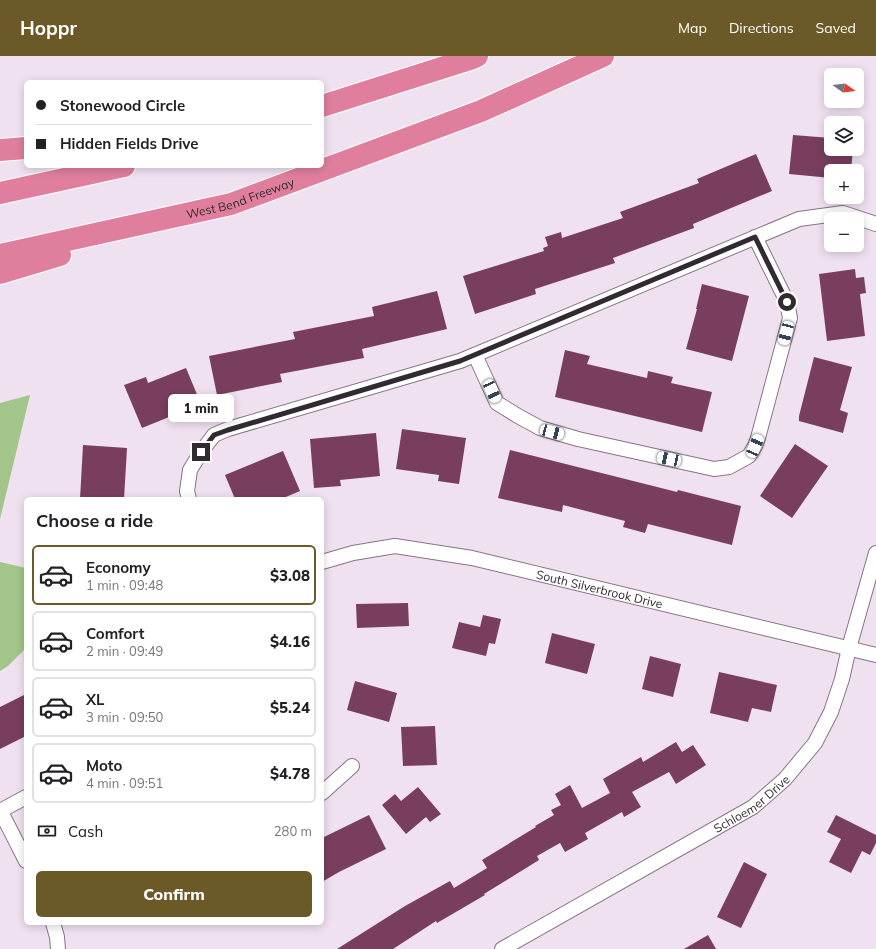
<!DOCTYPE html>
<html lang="en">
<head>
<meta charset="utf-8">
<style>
  :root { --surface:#fff; --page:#f6f6f6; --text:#202124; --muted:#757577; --line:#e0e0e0; --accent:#6b5927 }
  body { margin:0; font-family:Mulish,sans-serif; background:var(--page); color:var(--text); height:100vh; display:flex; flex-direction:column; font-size:15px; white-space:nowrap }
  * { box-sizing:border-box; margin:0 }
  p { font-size:13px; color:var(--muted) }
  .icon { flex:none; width:22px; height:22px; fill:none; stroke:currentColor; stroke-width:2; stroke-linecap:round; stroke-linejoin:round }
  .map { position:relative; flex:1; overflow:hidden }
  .details { position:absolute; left:24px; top:441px; width:300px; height:428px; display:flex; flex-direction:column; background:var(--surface); border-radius:6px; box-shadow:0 2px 10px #0003 }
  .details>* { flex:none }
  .top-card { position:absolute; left:24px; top:24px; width:300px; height:88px; border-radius:6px; box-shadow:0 2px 10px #0003; display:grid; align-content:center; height:88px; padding:0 12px; background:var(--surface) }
  .needle { width:26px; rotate:104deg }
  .tools { position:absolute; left:824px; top:12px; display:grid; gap:8px }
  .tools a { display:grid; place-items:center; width:40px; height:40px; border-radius:6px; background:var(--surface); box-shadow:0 2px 10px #0003; font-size:20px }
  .end { position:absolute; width:18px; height:18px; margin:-9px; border:5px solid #312b31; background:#fff; box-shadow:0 0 0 2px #fff }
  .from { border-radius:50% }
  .bubble { position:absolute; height:28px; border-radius:6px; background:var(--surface); box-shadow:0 2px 10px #0003; font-size:13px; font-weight:800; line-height:28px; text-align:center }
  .car { position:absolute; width:12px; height:24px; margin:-12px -6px; border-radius:5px; box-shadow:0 0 3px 1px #0007; background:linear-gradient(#fff 24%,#345 0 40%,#fff 0 76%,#345 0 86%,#fff 0) }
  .top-card b { display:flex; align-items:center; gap:14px; height:38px; font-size:15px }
  .top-card b+b { border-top:1px solid var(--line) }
  .top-card i { width:10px; height:10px; background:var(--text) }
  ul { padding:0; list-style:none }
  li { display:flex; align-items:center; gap:12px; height:60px; margin:0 8px 6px; padding:0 4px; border:2px solid var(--line); border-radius:6px }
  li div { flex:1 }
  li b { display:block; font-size:15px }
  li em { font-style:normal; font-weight:800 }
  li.current { border-color:var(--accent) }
  li>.icon { width:36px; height:36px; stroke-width:1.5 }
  h2 { padding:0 12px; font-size:18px; line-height:48px }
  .pay { display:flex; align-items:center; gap:10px; height:44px; padding:0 12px; font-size:15px }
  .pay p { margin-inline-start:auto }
  .primary-button { display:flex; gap:8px; margin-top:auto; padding:8px 12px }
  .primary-button a { flex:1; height:46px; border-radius:6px; background:var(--accent); color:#fff; font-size:16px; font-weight:800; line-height:46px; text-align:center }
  header { display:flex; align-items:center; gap:24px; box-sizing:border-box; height:56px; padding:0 20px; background:var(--accent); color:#fff }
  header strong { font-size:19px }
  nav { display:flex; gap:22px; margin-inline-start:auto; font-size:14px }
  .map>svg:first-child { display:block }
</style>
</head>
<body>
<header>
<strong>Hoppr</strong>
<nav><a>Map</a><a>Directions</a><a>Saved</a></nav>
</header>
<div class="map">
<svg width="876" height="893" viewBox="0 0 876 893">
  <rect width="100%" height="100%" fill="#f0e1f1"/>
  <g fill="#a4c589">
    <path d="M30 339 0 463V347Z"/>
    <path d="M0 506 26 512V592L8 610 0 615Z"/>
  </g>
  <g fill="#793e5e">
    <path d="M793 79 831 82V93H853L851 115H831V122L789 118Z"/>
    <path d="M756 98 772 135 693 168 694 172 613 202 615 207 535 233 536 238 475 258 463 220 544 195 543 192 548 190 545 181 561 176 562 182 623 162 620 156 699 127 697 123Z"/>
    <path d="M855 213 856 222 864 221 866 237 860 238 865 280 827 285 819 218Z"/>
    <path d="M702 228 749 240 732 305 686 293 697 253H696Z"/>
    <path d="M437 235 447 273 362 293 364 302 280 318 282 326 217 339 209 300 295 283 293 276 374 260 372 251Z"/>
    <path d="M565 294 590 300 587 308 647 322 648 315 673 321 671 327 712 336 702 376 555 341Z"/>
    <path d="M814 301 852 311 840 354 848 357 843 377 799 365V360Z"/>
    <path d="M186 312 201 348 142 372 124 329 146 321 148 327Z"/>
    <path d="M402 373 466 382 459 428 438 425 439 419 396 413Z"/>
    <path d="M376 377 380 420 340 424 341 430 314 432 310 383Z"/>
    <path d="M795 388 828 410 792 462 760 440Z"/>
    <path d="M83 389 127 392 124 443H80Z"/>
    <path d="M510 394 677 436 678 434 741 450 732 489 648 468 645 477 623 471 625 465 563 449 562 456 498 442Z"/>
    <path d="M283 395 300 435 281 443H235L225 419Z"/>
    <path d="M408 547 409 570 357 572 356 548Z"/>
    <path d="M483 559 501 563 495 588 489 587 486 600 452 592 459 566 480 571Z"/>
    <path d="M552 577 595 588 587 618 545 607Z"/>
    <path d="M650 600 681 608 673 641 642 633Z"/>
    <path d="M719 616 777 629 771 656 752 652 748 666 710 657Z"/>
    <path d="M355 625 397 637 389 666 347 654Z"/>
    <path d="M26 638V680L0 693V651Z"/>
    <path d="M435 670 437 709 403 710 401 671Z"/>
    <path d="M676 686 682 696 693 689 706 709 676 728 669 716 632 736 641 751 624 761 622 756 585 777 588 783 565 796 560 787 537 800 539 804 484 838 485 839 437 867 436 865 393 893H337L405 850 450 825 454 832 487 812 482 804 536 771 535 770 554 759 551 754 561 749 555 738 570 729 582 752 610 737 603 723 641 701 643 706Z"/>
    <path d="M418 731 441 758 430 766 426 761 406 778 382 749 395 738 401 745Z"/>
    <path d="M369 759 386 793 339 816 322 826V782Z"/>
    <path d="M836 759 876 779V787L870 799 862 795 851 817 829 806 841 783 827 776Z"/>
    <path d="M744 806 767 818 741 872 717 861Z"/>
    <path d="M708 879 716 893H684Z"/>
  </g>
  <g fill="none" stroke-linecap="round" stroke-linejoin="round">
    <defs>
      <g id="street">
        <path d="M475 299 497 347 518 360 540 372 578 383 714 413 729 411 749 400 755 390 758 382 790 262 787 246 755 181"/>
        <path d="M189 443 187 435 190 414 201 396 214 379 228 373 460 305 799 163 843 157 876 168"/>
        <path id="s1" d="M322 506 353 497 395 490 472 502 876 599"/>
        <path d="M322 737 352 710"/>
        <path d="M0 754 26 805"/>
        <path d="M0 755 26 741"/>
        <path d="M53 867 57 881 58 893"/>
        <path id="s2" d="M502 893 753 751 785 723 815 687 831 656 842 623 849 592 876 497"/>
      </g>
      <g id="highway">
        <path d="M322 50 473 2 477 0"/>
        <path d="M0 94 26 92"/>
        <path d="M0 137 124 110"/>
        <path id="s3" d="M0 199 231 148 481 55 603 0"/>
        <path d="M0 217 60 199"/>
      </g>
    </defs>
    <use href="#street" stroke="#847684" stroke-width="16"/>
    <use href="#highway" stroke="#fff" stroke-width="24"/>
    <use href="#street" stroke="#fff" stroke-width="14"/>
    <use href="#highway" stroke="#e07f9d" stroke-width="22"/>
  </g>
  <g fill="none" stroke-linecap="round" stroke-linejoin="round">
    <path stroke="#312b31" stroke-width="5" d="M201 396 214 379 228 374 460 305 755 181 787 246"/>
  </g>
  <g text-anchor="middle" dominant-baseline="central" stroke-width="4" stroke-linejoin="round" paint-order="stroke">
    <g font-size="12" fill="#312b31" stroke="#f0e1f1">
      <text stroke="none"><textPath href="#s3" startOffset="247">West Bend Freeway</textPath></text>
      <text stroke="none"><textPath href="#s1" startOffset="284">South Silverbrook Drive</textPath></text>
      <text stroke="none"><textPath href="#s2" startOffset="289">Schloemer Drive</textPath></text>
    </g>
  </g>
</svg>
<div class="tools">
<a><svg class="needle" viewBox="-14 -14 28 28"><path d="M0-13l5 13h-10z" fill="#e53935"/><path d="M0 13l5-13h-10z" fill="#757577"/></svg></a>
<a><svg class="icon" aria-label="layers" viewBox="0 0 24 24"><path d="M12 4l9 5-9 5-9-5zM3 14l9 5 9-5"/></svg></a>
<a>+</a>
<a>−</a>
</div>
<i class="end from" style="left:787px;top:246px"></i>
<i class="end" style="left:201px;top:396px"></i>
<div class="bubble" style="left:168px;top:338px;width:66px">1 min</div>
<i class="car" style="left:786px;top:277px;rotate:195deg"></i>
<i class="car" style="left:492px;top:335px;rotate:155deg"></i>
<i class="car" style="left:552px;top:376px;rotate:105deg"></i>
<i class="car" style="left:755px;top:390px;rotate:23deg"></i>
<i class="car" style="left:669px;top:403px;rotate:282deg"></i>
<div class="top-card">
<b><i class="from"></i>Stonewood Circle</b>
<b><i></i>Hidden Fields Drive</b>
</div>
<section class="details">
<h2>Choose a ride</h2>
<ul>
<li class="current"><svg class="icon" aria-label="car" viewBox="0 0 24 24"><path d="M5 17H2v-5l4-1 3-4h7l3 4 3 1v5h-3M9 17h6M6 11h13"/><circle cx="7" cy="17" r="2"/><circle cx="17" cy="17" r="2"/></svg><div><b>Economy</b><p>1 min · 09:48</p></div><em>$3.08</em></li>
<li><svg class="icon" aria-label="car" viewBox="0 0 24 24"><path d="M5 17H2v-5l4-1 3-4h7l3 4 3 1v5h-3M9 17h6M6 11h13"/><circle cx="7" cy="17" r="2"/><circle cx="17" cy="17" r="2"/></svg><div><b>Comfort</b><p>2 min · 09:49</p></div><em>$4.16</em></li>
<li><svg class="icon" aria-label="car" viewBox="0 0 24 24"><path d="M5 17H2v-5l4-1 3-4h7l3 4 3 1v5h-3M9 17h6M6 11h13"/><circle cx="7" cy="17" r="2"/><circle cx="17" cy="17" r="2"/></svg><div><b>XL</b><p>3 min · 09:50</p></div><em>$5.24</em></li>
<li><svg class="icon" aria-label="car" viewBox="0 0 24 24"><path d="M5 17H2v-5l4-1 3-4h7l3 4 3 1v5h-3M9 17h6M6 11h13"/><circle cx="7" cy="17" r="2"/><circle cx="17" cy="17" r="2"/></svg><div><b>Moto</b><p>4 min · 09:51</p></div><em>$4.78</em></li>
</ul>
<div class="pay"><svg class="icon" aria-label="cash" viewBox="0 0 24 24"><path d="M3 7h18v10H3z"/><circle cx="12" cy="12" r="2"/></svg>Cash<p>280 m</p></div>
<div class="primary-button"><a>Confirm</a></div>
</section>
</div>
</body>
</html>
